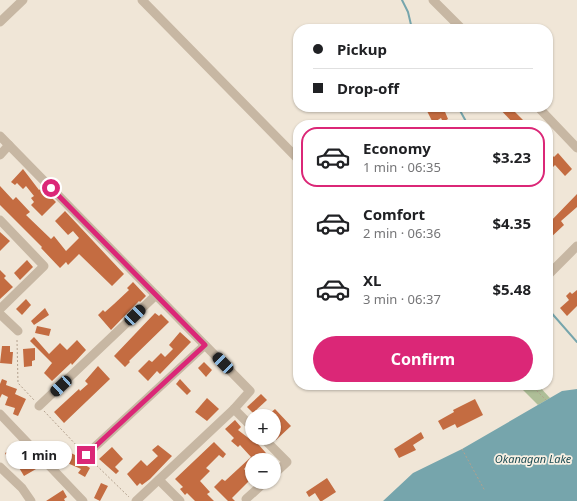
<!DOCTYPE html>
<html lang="en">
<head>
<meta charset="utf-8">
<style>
  :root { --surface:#fff; --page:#f6f6f6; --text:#202124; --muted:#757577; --line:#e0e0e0; --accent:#db2777 }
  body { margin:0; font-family:"Noto Sans",sans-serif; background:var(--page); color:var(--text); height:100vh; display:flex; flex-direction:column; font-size:15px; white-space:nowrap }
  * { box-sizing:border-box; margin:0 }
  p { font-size:13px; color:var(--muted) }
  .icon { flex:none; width:22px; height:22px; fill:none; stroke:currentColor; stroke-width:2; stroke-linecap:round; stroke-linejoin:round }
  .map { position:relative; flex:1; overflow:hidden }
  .sheet { position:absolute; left:293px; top:120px; width:260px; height:270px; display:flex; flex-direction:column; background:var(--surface); border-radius:16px; box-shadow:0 1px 3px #0004 }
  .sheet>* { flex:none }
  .guide { position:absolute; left:293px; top:24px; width:260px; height:88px; border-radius:16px; box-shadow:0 1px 3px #0004; display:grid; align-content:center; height:88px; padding:0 20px; background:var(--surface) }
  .buttons { position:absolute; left:245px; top:409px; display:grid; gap:8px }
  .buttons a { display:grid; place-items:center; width:36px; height:36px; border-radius:50%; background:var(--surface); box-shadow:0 1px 3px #0004; font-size:20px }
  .end { position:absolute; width:18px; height:18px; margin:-9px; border:5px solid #db2777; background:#fff; box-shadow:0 0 0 2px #fff }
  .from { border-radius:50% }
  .bubble { position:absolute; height:28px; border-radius:14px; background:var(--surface); box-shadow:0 1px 3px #0004; font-size:13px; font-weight:700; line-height:28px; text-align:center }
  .car { position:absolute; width:12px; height:24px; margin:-12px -6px; border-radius:5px; box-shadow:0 0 3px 1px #0007; background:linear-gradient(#222 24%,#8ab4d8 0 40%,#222 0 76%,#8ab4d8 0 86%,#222 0) }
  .guide b { display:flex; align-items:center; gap:14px; height:38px; font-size:15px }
  .guide b+b { border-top:1px solid var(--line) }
  .guide i { width:10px; height:10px; background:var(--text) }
  ul { padding:7px 0 0; list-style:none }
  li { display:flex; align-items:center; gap:12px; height:60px; margin:0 8px 6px; padding:0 12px; border:2px solid transparent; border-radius:16px }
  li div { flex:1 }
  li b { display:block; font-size:15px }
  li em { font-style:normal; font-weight:700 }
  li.active { border-color:var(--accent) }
  li>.icon { width:36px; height:36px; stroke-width:1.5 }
  .primary-button { display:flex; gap:8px; margin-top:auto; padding:8px 20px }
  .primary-button a { flex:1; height:46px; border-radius:24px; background:var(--accent); color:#fff; font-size:16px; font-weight:700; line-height:46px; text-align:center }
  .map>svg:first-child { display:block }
</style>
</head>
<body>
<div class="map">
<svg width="577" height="501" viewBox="0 0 577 501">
  <rect width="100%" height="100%" fill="#f0e6d7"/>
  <path fill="#aebe97" d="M518 385H538L550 398 538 405Z"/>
  <path fill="#76a5ac" d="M577 389V501H383L413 473 462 449 562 391Z"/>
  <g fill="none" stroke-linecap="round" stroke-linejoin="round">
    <g stroke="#76a5ac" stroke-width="2">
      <path d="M402 0 408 12 412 29"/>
      <path d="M458 107 468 125"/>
      <path d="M548 309 577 342"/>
    </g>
  </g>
  <g fill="#c46c41">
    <path d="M425 107H443L448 119 443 122 441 118 433 123Z"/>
    <path d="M498 107H510L528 125H515Z"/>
    <path d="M548 151 554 157 558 153 572 169 565 176 555 165 548 172Z"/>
    <path d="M23 169 39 190 42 188 56 202 42 216 31 205 34 202 31 198 34 196 26 186 23 189 17 183 15 185 11 182Z"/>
    <path d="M0 186 13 200 16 197 30 212 26 215 51 239 54 236 66 251 79 238 73 231 68 235 55 221 65 211 124 274 112 286 79 254 68 265 66 262 60 268 41 248 42 247 0 205Z"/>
    <path d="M577 194V207L561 221 564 225 548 240V224Z"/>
    <path d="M0 232 10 241 0 251Z"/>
    <path d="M27 260 33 267 20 280 14 273Z"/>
    <path d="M0 270 6 276 4 278 13 287 0 299Z"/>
    <path d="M133 282 146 296 140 302 139 301 111 330 98 315 103 310 105 312 114 304 129 290 127 288Z"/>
    <path d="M577 290V306L567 316 560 308 569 300 566 296 570 292 572 294Z"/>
    <path d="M26 299 31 305 22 315 16 309Z"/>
    <path d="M45 308 49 315 34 325 31 321Z"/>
    <path d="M155 313 159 316 161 314 169 322 129 361 130 362 125 367 114 356Z"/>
    <path d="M37 326 51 329 49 336 35 333Z"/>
    <path d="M180 332 191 342 160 374 157 371 148 381 138 371 149 360 152 362 161 353 165 357 173 349 169 345Z"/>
    <path d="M34 337 49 354 60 343 67 350 77 340 86 350 72 365 71 363 52 381 44 373 52 363 30 341Z"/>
    <path d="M2 346H10V352H13L12 364 0 363Z"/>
    <path d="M35 348V360L32 361V366L24 367 23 349Z"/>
    <path d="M204 362 212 370 206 377 198 368Z"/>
    <path d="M98 366 110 379 64 423 54 412 79 389 80 391 88 384 85 381Z"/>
    <path d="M2 379 7 381 6 385 17 389 15 394 26 399 18 416 13 414 15 408 5 405 8 397 2 394 0 398V384Z"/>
    <path d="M180 379 191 391 187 395 176 384Z"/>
    <path d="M261 394 267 400 253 413 247 407Z"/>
    <path d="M207 398 219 409 207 421 195 412Z"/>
    <path d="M475 399 483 415 457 428 455 424 443 430 438 421 454 412 453 410Z"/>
    <path d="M275 409 291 426 276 440 274 438V424L276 421 274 416 269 414Z"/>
    <path d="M235 420 241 427 238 430 251 440 253 438 272 460H252L244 469 252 478 232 498 235 501H228L214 487 222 479 225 481 251 457 240 445 238 447 231 441 234 438 225 429Z"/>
    <path d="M421 432 424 438 413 445 416 450 399 458 394 449Z"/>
    <path d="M214 442 226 454 223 458 219 455 206 468 210 471 200 481 210 492 207 494 214 501H195L187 493 185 495 180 489 183 487 175 479Z"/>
    <path d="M158 445 172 456 150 479 142 485 140 483 137 486 127 474 141 460 147 466 158 456 152 450Z"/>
    <path d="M18 446 23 457 29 454 36 469 24 476 18 466 15 468 11 458 8 459 5 453Z"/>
    <path d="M64 447 70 449 69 452 81 458 79 461 90 468 85 477 78 473 81 469 65 462 64 464 58 461Z"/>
    <path d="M112 447 123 459 115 467 119 471 116 474 99 459Z"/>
    <path d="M327 478 336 492 322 501H320L315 493 309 497 306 492Z"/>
    <path d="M101 483 108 486 100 501 94 498Z"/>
    <path d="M63 490 67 497 64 499 65 501H46Z"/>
  </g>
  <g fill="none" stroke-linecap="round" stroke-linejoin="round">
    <g stroke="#b3a18e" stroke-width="1" stroke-dasharray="2 2" stroke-linecap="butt">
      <path d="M17 340 18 383 34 400"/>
      <path d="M531 385 546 400"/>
      <path d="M44 411 80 449"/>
      <path d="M462 449 485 491"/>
      <path d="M91 460 129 497"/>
    </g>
    <g stroke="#c7b7a3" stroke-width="9">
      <path d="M142 0 298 159"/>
      <path d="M433 0 462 29"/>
      <path d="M0 22 23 0"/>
      <path d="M538 107 577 148"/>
      <path d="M0 136 250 391 234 409 136 501"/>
      <path d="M0 155 9 145"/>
      <path d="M0 220 44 266 0 309"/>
      <path d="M548 275 577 246"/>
      <path d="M0 314 18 331"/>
      <path d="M39 406 156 295"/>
      <path d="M234 409 252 427"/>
      <path d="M0 414 83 501"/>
      <path d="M263 438 287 462 274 474"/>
      <path d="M86 455 205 345"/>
      <path d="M0 467 22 488 31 501"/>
      <path d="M159 480 180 501"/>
      <path d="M246 499 265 482"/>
    </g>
  </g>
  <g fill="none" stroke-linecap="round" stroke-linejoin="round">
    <path stroke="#db2777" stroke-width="5" d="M51 188 205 345 86 455"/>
  </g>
  <g text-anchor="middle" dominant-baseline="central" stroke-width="3.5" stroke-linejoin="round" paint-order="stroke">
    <g font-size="11" font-style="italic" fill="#1c4b53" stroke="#f8f0e3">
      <text x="533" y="458">Okanagan Lake</text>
    </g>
  </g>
</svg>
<div class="buttons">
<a>+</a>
<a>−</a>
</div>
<i class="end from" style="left:51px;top:188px"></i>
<i class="end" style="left:86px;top:455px"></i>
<div class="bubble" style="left:6px;top:441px;width:66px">1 min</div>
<i class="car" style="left:135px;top:315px;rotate:46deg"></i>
<i class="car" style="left:223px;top:363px;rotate:316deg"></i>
<i class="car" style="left:61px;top:386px;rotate:227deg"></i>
<div class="guide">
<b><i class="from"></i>Pickup</b>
<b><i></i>Drop-off</b>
</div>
<section class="sheet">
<ul>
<li class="active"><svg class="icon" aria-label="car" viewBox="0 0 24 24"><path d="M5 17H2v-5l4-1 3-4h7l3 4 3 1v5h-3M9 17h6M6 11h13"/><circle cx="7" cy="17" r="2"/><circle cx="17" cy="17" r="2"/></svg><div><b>Economy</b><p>1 min · 06:35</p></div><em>$3.23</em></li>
<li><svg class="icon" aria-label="car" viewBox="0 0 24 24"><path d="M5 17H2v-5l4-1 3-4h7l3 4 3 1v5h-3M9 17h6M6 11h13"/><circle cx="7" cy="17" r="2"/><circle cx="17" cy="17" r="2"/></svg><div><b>Comfort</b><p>2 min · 06:36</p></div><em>$4.35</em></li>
<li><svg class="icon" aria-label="car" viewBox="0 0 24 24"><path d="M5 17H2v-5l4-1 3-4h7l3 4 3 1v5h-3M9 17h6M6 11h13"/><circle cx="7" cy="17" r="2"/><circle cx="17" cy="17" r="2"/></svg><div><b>XL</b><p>3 min · 06:37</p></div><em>$5.48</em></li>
</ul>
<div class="primary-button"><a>Confirm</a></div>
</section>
</div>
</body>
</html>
